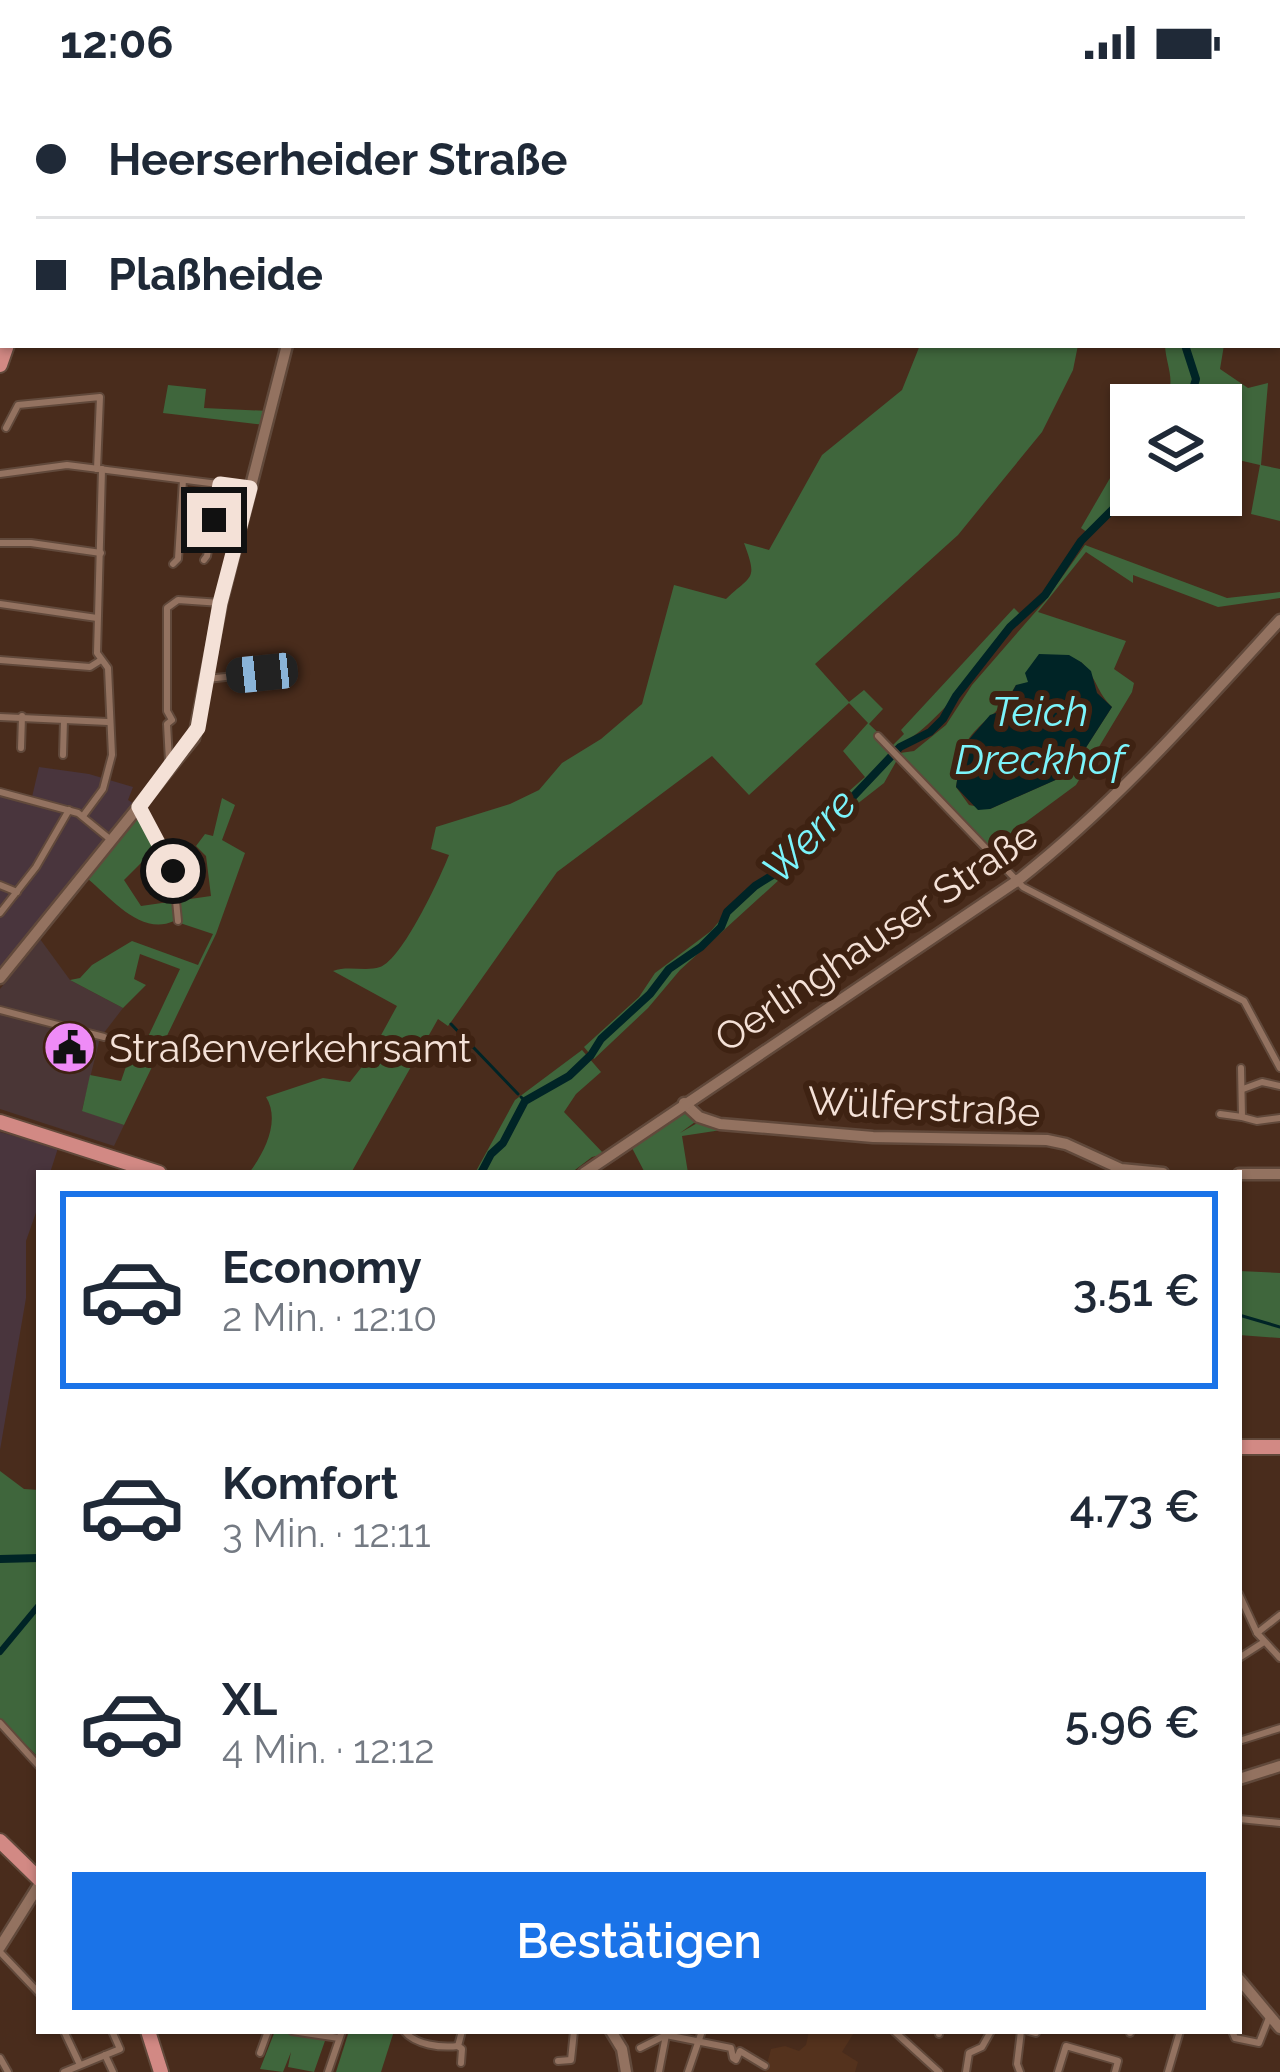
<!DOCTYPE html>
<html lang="de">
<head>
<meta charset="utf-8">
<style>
  :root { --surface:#fff; --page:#f2f2f3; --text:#1f2937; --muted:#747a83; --line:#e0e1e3; --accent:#1a73e8 }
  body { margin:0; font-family:Raleway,sans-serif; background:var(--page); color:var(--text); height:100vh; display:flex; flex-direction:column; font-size:45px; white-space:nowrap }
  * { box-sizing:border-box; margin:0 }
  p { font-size:39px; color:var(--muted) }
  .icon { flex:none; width:66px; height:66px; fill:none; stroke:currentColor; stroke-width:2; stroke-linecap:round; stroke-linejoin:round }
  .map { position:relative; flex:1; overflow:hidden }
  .panel { position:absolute; left:36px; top:1086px; width:1206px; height:864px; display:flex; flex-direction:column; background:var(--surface); border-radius:0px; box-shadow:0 3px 9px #0004 }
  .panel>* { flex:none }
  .top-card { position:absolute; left:0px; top:0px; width:1281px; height:264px; box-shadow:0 3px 9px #0004; display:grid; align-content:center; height:264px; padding:0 36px; background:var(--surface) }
  .controls { position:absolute; left:1110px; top:300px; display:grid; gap:24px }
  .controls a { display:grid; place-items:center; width:132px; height:132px; border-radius:0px; background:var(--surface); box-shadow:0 3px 9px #0004; font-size:60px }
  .end { position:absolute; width:54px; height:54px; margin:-27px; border:15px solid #f4e1d7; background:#111; box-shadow:0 0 0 6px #111 }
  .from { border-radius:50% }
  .car { position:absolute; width:36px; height:72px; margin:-36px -18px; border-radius:15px; box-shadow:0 0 9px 3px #0007; background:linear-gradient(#222 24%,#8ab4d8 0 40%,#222 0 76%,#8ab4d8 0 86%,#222 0) }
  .top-card b { display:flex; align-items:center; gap:42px; height:114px; font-size:45px }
  .top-card b+b { border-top:3px solid var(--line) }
  .top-card i { width:30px; height:30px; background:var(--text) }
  ul { padding:21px 0 0; list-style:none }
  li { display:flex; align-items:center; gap:36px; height:198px; margin:0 24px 18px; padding:0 12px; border:6px solid transparent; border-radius:0px }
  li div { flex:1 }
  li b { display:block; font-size:45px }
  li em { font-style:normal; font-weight:600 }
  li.on { border-color:var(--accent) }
  li>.icon { width:108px; height:108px; stroke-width:1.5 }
  .primary-button { display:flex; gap:24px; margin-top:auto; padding:24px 36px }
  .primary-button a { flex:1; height:138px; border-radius:0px; background:var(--accent); color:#fff; font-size:48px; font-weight:600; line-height:138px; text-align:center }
  .status { display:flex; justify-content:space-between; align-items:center; height:84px; padding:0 60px; background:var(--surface); direction:ltr }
  .status svg { height:33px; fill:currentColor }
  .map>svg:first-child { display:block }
</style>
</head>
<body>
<div class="status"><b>12:06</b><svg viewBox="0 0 49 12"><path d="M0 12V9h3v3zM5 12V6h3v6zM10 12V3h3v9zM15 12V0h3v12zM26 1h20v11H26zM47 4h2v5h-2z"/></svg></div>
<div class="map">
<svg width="1280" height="1988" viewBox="0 0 1280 1988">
  <rect width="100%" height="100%" fill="#492c1c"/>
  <path fill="#4a3636" d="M40 855 70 896 123 924 100 954 82 1026 124 1041 114 1062 0 1025V905Z"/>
  <g fill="#49353d">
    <path d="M39 683 89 690 133 703 128 716 137 722 0 888V706L32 713Z"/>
    <path d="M0 1048 58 1064 50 1089H39V1120L26 1157V1214L0 1366Z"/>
  </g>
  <path fill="#54321d" d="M809 1947H855L842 1968 858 1978 855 1988H765L771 1965 785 1962 799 1967 806 1961Z"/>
  <g fill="#3f663c" fill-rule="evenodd">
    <path d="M920 261H1078L1073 286 1042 348 984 419 958 451 815 580 849 618 864 606 883 625 869 640 892 662 904 650 901 646 1014 524 1021 531C992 565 930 655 892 663L897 676 884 699 820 749 780 795 680 886 648 924 594 975 584 963 639 913 655 889 711 847 743 809 778 782 792 767 796 754 865 693 843 667 868 639 849 619 749 711 712 672 557 788 451 938 448 942 438 935 351 1089H249C264 1069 281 1037 266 1013L323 994 350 998 368 975 397 922 333 887C348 881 365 888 380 883 402 876 440 794 449 771L431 765 436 743 510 720 539 706 562 679 601 655 642 620 674 501 726 515C752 490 758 497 744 459L769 466 822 371 902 306Z"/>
    <path d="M1165 261H1224L1220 285 1248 304 1268 299 1261 381 1280 385V437L1251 430 1260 381 1221 372V321H1159C1180 301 1166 285 1165 261Z"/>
    <path d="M168 301 206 305 204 324 269 327 265 341 163 329Z"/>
    <path d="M1131 358V404L1091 451 1081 444Z"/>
    <path d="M1085 461 1227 514 1280 508V514L1218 523 1133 491V499L1086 468 1038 528 1126 557 1114 585 1134 599 1132 608 1076 701 988 766 900 669 914 667 946 641 972 601 1045 517ZM1081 578C1096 592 1097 609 1112 623L1069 690 990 725 969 721 956 703 959 684 954 673C964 665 966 657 974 648 992 629 1001 627 1016 601H1025Z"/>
    <path d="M222 714 235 721 222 756 245 769 216 850 124 1041 82 1027 90 991 121 997 131 968 139 972 180 885 140 870 134 895 146 901 123 924 70 896 80 894 92 881 132 857 198 881 213 850 174 837C141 852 112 815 88 795L140 730 159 761 124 796 141 822 211 812 206 772 196 762 205 750 213 752Z"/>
    <path d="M582 966 601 988 576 1010 564 1028 604 1070 592 1073 571 1089H475L515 1016Z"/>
    <path d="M685 1029 695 1038 680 1049 699 1038 728 1045 682 1052 688 1089H645L631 1062Z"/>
    <path d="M1239 1187 1280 1189V1254L1239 1251Z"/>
    <path d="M0 1387 24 1405 39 1406V1674L0 1635Z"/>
    <path d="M275 1947 326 1954 314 1988 288 1983 291 1968 283 1988 260 1985Z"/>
    <path d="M349 1947H394L381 1988H336Z"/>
  </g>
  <path fill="#002426" d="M1039 570 1069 571 1081 578 1091 587 1097 609 1112 623 1069 690 990 725 978 726 956 703 959 684 954 673 990 631 1002 627 1016 601 1028 598 1025 589Z"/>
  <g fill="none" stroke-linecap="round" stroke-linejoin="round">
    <g stroke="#002426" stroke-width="3">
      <path d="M1278 96H1280"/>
      <path d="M451 940 518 1010"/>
      <path d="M521 1013 525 1017"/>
      <path d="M1239 1231 1280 1243"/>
    </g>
    <path stroke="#002426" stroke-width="6" d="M0 1568 39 1521"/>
    <g stroke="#002426" stroke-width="8">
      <path d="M1140 3V0"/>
      <path d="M1185 261 1196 295 1188 321"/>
      <path d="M481 1089 491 1070 503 1059 525 1017 569 992 591 971 601 955 650 910 669 885 701 863 721 843 727 828 755 802 779 787 815 741 848 718 900 663 930 648 943 635 956 612 1010 543 1045 511 1081 457 1131 407"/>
      <path d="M0 1475 39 1474"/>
    </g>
    <defs>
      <g id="street">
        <path d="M56 0 65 3"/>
        <path d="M168 0V3"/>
        <path d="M273 0 274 3"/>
        <path d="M348 0V3"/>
        <path d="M6 344 18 321 100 313 97 385"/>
        <path d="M0 390 67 381 250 404"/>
        <path d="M0 459H31L101 469"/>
        <path d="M204 476 207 472 220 400"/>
        <path d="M173 480 178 475 183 396"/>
        <path d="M0 520 97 534"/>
        <path d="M0 576 90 583 101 576"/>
        <path d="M207 595 262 589"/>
        <path d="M0 633 108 638"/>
        <path d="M878 652 1023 803 1244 917 1280 984"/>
        <path d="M21 664 22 632"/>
        <path d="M63 671 64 636"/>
        <path d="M173 680 169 677 167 640 172 636 167 627V524L178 516 221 519"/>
        <path d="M0 708 78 729 111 756"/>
        <path d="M139 723 173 786 178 837"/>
        <path d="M83 732 103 705 112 671 108 584 97 569 102 385"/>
        <path d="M0 801 17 808"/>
        <path d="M0 829 36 783 69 726"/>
        <path d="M0 926 104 953"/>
        <path d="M1241 984 1242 1033 1257 1037 1280 1034"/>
        <path d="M1243 1005 1262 998 1280 1002"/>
        <path d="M1220 1030 1242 1033"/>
        <path d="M1239 1510 1257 1549 1280 1574"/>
        <path d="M1257 1549 1280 1531"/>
        <path d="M1239 1574 1264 1558"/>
        <path d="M0 1639 39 1682"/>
        <path d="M1239 1657 1280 1644"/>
        <path d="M1239 1735 1280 1739"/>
        <path d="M0 1868 39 1909"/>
        <path d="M64 1947 80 1981"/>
        <path d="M292 1947 339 1954"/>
        <path d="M404 1947C415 1961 441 1964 458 1962"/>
        <path d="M894 1947 939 1988"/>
        <path d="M1029 1947 1036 1949"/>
        <path d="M1232 1947 1235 1954 1259 1959 1270 1931"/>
        <path d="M1130 1949V1947"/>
        <path d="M939 1950V1947"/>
        <path d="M640 1964 666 1951 731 1964 733 1974 736 1976 740 1967 765 1982"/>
        <path d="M260 1969 268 1947"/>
        <path d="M105 1971 113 1988"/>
        <path d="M0 1974 8 1988"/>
        <path d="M558 1977 571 1976 574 1947"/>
        <path d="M461 1979 462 1965 458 1962 462 1947"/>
        <path d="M64 1988 120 1965 112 1947"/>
        <path d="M328 1988 342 1947"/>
        <path d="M659 1988 666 1951"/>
        <path d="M688 1988 702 1947"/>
        <path d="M966 1988 969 1969 982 1963 991 1947"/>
        <path d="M1020 1988 1017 1980 1021 1947"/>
        <path d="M1058 1988 1066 1962 1118 1977 1115 1988"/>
        <path d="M1168 1988 1180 1947"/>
      </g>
      <g id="secondary">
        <path d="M438 3 439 0"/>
        <path d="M0 243 3 244"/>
        <path d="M0 251 3 252"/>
        <path d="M0 894 194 654 221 519 287 261"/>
        <path d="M684 1019 699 1033 720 1040 873 1053 1047 1056 1066 1060 1121 1085 1163 1089"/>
        <path d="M584 1089 1017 797C1115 720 1196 628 1280 536"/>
        <path d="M1239 1090H1280"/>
        <path d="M1239 1695 1280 1682"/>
        <path d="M0 1863 39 1801"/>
        <path d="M1239 1895 1280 1944"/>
        <path d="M611 1947 622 1965 626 1988"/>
      </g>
      <g id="primary">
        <path d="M104 3 105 0"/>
        <path d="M0 281 7 261"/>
        <path d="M0 1038 159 1089"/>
        <path d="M1239 1363H1280"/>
        <path d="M0 1757 39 1795"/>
        <path d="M148 1947 161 1988"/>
      </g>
    </defs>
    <use href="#street" stroke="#61493b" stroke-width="10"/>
    <use href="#secondary" stroke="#61493b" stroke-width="15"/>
    <use href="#primary" stroke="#61493b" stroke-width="18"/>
    <use href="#street" stroke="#937260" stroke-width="6"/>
    <use href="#secondary" stroke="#937260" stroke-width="10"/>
    <use href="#primary" stroke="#d28984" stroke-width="14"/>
  </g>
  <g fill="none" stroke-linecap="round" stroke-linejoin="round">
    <path stroke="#f4e1d7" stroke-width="15" d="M173 787 139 723 198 644 220 519 250 404 220 400 214 436"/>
  </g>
  <defs>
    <symbol id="civic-disc" viewBox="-11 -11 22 22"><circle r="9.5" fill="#ef8bf7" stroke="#3e2212"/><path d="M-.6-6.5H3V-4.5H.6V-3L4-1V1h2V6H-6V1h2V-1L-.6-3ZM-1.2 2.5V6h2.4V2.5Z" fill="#111"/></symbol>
  </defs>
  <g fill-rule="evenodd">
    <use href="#civic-disc" x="40" y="934" width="59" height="59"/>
  </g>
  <g text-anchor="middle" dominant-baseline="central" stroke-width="12" stroke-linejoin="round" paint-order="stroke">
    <g font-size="39" fill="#f4e1d7" stroke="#3e2212">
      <text transform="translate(876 852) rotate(-34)">Oerlinghauser Straße</text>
      <text transform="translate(924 1022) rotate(3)">Wülferstraße</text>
    </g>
    <g font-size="39" fill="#f4e1d7" stroke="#3e2212" text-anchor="start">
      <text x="109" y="964">Straßenverkehrsamt</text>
    </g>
    <g font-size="42" font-style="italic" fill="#7bf4fb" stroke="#3e2212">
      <text x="1040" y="627">Teich<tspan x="1040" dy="48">Dreckhof</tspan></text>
      <text transform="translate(809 752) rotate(-46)">Werre</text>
    </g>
  </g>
</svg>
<div class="controls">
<a><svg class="icon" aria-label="layers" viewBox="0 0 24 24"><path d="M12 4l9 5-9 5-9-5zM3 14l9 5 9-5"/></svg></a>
</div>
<i class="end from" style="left:173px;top:787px"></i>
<i class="end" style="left:214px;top:436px"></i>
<i class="car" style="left:262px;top:589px;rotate:264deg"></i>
<div class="top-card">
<b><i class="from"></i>Heerserheider Straße</b>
<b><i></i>Plaßheide</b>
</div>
<section class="panel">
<ul>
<li class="on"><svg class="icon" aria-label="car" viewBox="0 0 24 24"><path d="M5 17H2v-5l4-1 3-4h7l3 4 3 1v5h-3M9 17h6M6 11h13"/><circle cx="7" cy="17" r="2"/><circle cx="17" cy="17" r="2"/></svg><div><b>Economy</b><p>2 Min. · 12:10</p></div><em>3.51 €</em></li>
<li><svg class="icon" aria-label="car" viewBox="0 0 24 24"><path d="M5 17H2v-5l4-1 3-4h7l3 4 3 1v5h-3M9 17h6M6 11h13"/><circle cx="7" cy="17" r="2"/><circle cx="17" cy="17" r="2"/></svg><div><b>Komfort</b><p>3 Min. · 12:11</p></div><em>4.73 €</em></li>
<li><svg class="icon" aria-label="car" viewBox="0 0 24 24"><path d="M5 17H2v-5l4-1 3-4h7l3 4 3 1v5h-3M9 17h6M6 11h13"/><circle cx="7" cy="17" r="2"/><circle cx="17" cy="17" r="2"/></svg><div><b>XL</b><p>4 Min. · 12:12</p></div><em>5.96 €</em></li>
</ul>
<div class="primary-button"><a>Bestätigen</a></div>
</section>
</div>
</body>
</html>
